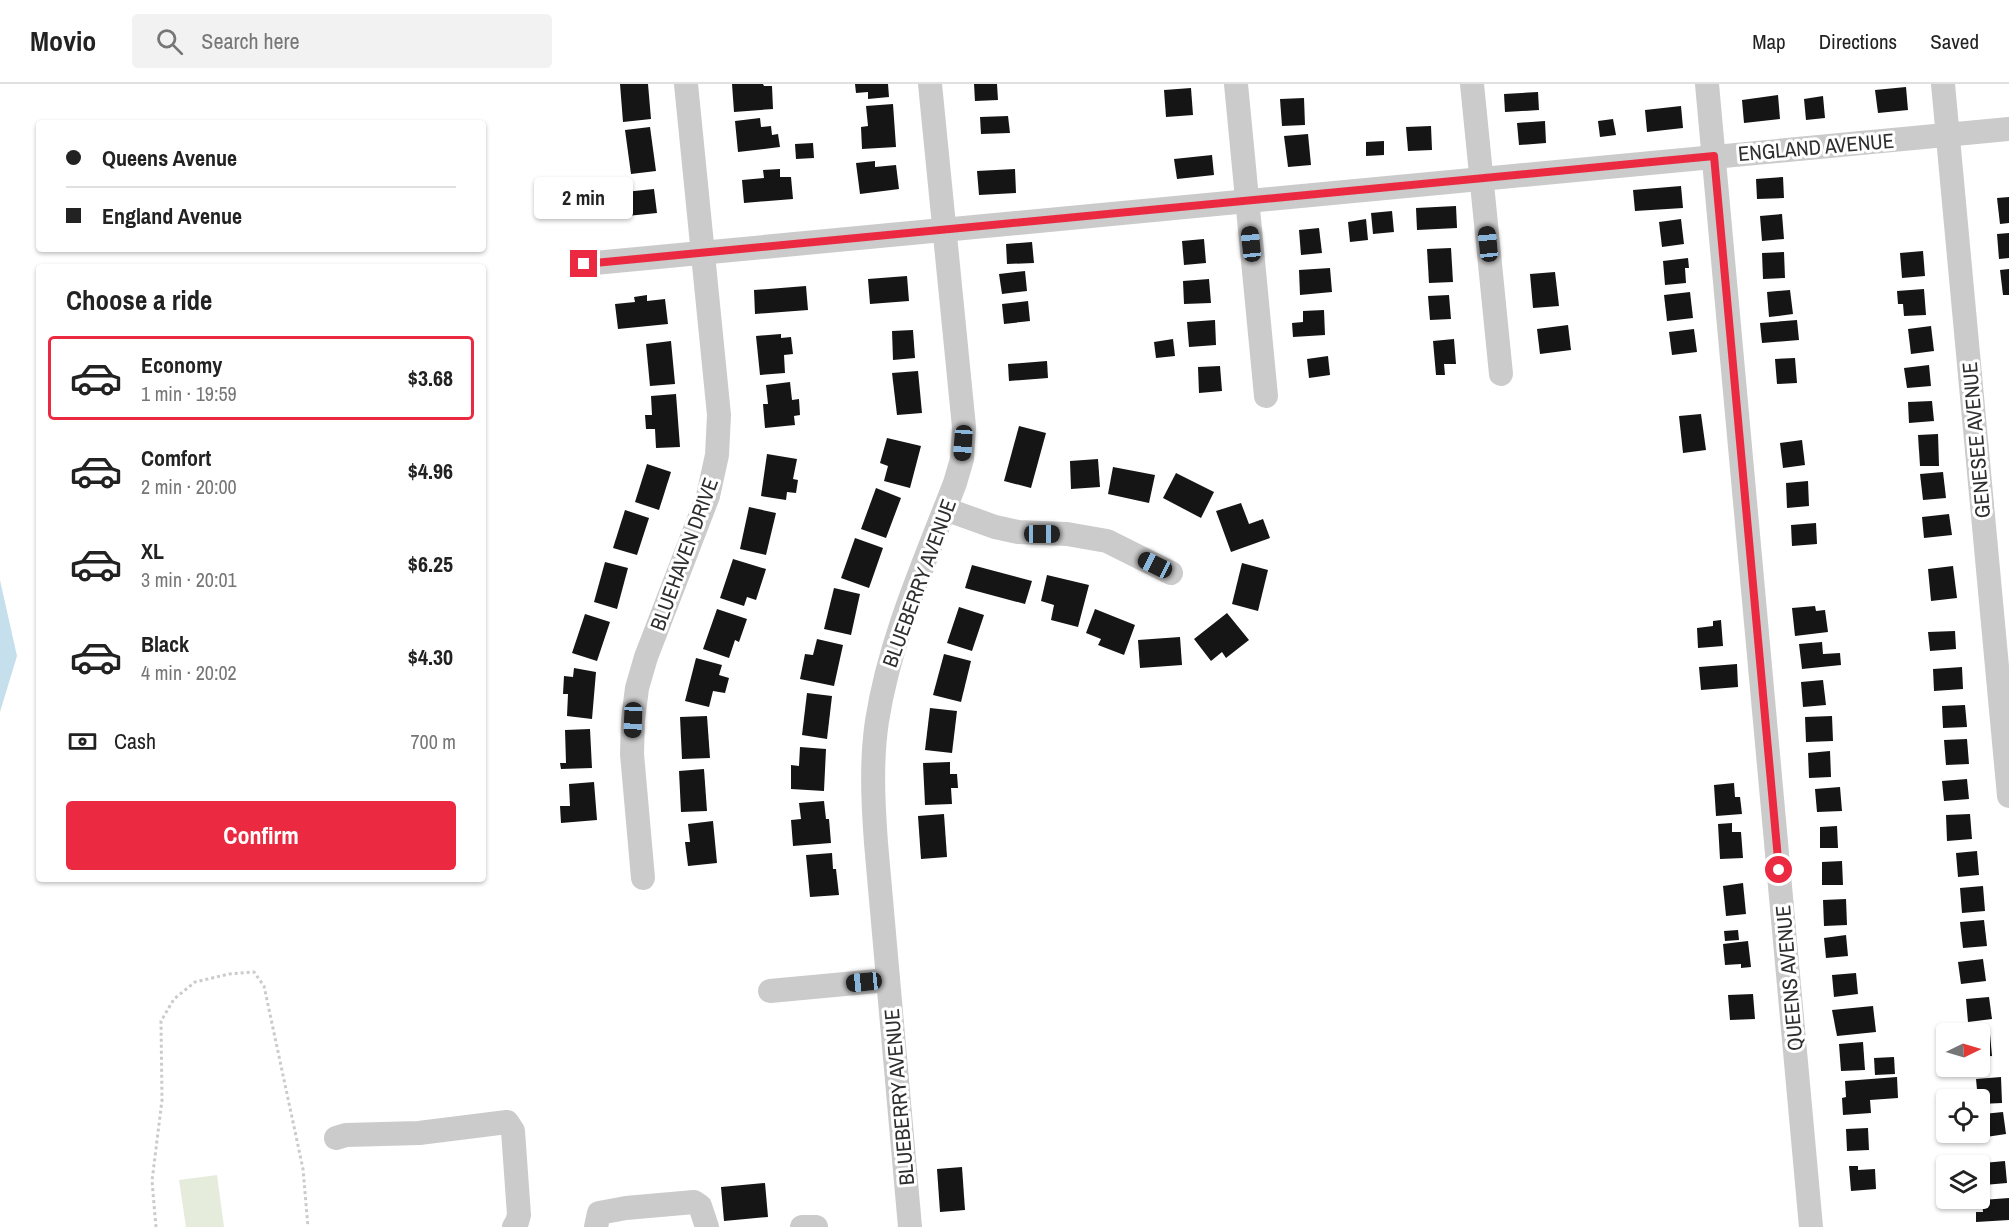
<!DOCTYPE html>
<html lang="en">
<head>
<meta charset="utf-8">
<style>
  :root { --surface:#fff; --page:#f2f2f2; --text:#222; --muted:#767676; --line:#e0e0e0; --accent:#eb2a41 }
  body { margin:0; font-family:"Archivo Narrow",sans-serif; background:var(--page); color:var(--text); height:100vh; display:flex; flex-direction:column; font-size:22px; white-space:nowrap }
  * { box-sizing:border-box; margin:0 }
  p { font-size:20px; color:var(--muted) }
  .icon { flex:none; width:33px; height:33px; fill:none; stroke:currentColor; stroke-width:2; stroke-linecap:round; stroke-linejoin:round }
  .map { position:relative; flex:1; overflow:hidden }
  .side { position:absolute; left:36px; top:180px; width:450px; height:618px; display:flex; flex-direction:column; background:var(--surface); border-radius:6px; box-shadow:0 2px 4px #0004 }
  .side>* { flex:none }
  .top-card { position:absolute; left:36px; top:36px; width:450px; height:132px; border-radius:6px; box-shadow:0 2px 4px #0004; display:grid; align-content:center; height:132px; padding:0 30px; background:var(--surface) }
  .needle { width:39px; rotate:85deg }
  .tools { position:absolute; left:1936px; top:939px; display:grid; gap:12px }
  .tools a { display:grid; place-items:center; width:54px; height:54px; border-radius:6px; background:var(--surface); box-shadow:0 2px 4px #0004; font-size:30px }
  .end { position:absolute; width:27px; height:27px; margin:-14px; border:8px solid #eb2a41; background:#fff; box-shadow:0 0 0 3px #fff }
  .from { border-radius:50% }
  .bubble { position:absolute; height:42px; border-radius:6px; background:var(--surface); box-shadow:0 2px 4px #0004; font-size:20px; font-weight:700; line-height:42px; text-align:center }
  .car { position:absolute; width:18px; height:36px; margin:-18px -9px; border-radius:8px; box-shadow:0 0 4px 2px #0007; background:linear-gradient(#222 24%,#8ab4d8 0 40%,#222 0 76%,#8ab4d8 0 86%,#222 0) }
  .top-card b { display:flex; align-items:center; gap:21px; height:57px; font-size:22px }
  .top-card b+b { border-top:2px solid var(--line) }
  .top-card i { width:15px; height:15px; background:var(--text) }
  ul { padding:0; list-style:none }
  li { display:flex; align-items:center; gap:18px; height:84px; margin:0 12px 9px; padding:0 18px; border:3px solid transparent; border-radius:6px }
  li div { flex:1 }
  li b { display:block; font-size:22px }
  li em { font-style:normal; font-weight:700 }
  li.active { border-color:var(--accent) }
  li>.icon { width:54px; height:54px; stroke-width:1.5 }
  h2 { padding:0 30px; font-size:27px; line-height:72px }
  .pay { display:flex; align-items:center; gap:15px; height:66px; padding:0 30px; font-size:22px }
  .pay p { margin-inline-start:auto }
  .cta { display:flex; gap:12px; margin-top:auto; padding:12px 30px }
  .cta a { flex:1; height:69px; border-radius:6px; background:var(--accent); color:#fff; font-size:24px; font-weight:700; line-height:69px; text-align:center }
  header { display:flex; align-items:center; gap:36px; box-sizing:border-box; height:84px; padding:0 30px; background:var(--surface); border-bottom:2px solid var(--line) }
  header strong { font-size:28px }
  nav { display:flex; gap:33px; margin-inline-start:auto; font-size:21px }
  .search { width:420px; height:54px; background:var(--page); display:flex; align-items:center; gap:15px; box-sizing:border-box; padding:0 21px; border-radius:6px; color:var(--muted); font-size:22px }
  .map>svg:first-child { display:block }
</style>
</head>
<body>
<header>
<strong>Movio</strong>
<div class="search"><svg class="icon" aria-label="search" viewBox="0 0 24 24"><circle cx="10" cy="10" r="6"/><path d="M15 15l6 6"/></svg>Search here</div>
<nav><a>Map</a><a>Directions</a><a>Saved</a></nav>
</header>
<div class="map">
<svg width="2009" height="1143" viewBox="0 0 2009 1143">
  <rect width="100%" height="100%" fill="#fff"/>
  <path fill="#e5ecdb" d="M217 1091 224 1143H186L179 1096Z"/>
  <path fill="#c6dfec" d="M0 496 17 572 0 628Z"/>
  <g fill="#151515">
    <path d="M620 0H648L651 35 623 38Z"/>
    <path d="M732 0H763L764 2H772L773 25 734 28Z"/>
    <path d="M855 0H888L889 13 868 15V8L856 9Z"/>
    <path d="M974 0H997L998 16 975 17Z"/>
    <path d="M1906 3 1908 26 1878 29 1875 6Z"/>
    <path d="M1191 4 1193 31 1166 33 1164 6Z"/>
    <path d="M1538 8 1539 26 1505 28 1504 10Z"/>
    <path d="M1778 11 1780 35 1744 39 1742 16Z"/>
    <path d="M1823 12 1825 34 1806 36 1804 15Z"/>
    <path d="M1304 14 1305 41 1282 42 1280 15Z"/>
    <path d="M893 20 896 63 862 65 861 43 868 42 866 22Z"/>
    <path d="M1681 22 1683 44 1647 48 1645 26Z"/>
    <path d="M1008 32 1010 49 981 50 980 33Z"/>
    <path d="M760 34 761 43 771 42 772 51 778 50 780 63 738 68 735 37Z"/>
    <path d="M1613 35 1616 51 1600 53 1598 37Z"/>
    <path d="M1545 37 1546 59 1519 61 1517 39Z"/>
    <path d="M1431 42 1432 66 1408 67 1406 43Z"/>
    <path d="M650 43 656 87 631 90 625 46Z"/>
    <path d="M1308 50 1311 81 1288 83 1284 52Z"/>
    <path d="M1384 57V71L1366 72V58Z"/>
    <path d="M813 59 814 74 796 75 795 60Z"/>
    <path d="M1212 71 1214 91 1177 95 1174 75Z"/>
    <path d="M875 77V83L896 81 899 105 860 110 856 79Z"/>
    <path d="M780 85V93H791L793 115 744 119 742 96 764 94 763 86Z"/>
    <path d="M1015 85 1016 109 979 111 977 87Z"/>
    <path d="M1783 93 1784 114 1757 115 1756 95Z"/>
    <path d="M1681 102 1683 124 1635 127 1633 106Z"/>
    <path d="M654 105 657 129 607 134 605 110Z"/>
    <path d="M2009 113V139L2000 140 1997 114Z"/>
    <path d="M1456 122 1457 144 1417 146 1416 124Z"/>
    <path d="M1392 127 1394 148 1373 150 1371 129Z"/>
    <path d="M1782 130 1784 155 1762 157 1760 132Z"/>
    <path d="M1366 135 1368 156 1350 158 1348 138Z"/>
    <path d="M1681 135 1684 160 1662 163 1659 138Z"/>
    <path d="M1319 144 1322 169 1301 171 1299 146Z"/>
    <path d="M2009 149V174L1999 175 1997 150Z"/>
    <path d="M1204 155 1206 179 1184 181 1182 157Z"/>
    <path d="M1032 158 1034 179 1007 180 1006 160Z"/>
    <path d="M1451 164 1453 198 1429 199 1427 165Z"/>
    <path d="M1923 167 1925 192 1902 194 1900 169Z"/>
    <path d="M1784 168 1785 194 1763 195 1762 169Z"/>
    <path d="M1688 174 1689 184H1685L1686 199 1665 201 1663 177Z"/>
    <path d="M1330 184 1332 208 1300 211 1299 186Z"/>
    <path d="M2009 185V211H2003L2000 186Z"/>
    <path d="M1025 187 1027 207 1002 210 999 190Z"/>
    <path d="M1555 188 1559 222 1533 224 1530 190Z"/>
    <path d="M907 192 909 217 870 220 868 195Z"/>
    <path d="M1209 195 1211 219 1184 220 1183 197Z"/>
    <path d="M806 202 808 226 755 230 754 206Z"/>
    <path d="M1924 205 1926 231 1904 232 1903 220H1898L1897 207Z"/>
    <path d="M1790 206 1793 230 1769 233 1767 208Z"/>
    <path d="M1690 208 1693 234 1667 237 1664 211Z"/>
    <path d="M647 211V217L665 215 668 240 618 245 615 220 635 218 634 213Z"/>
    <path d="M1449 211 1451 235 1430 236 1428 212Z"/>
    <path d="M1028 217 1030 237 1004 240 1002 220Z"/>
    <path d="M1324 226 1325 251 1293 253 1292 239 1303 238V227Z"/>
    <path d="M1215 236 1216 261 1189 263 1187 238Z"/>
    <path d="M1797 236 1799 256 1762 259 1760 239Z"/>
    <path d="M1568 241 1571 266 1540 270 1537 245Z"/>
    <path d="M1931 242 1934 267 1911 270 1908 245Z"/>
    <path d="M1694 245 1697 268 1672 271 1669 248Z"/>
    <path d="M913 246 915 274 893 276 892 247Z"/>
    <path d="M781 250V254L791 253 793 270 784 271 785 289 760 291 756 252Z"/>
    <path d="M1173 255 1175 272 1156 274 1154 258Z"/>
    <path d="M1454 255 1456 280H1444L1445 291H1436L1433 257Z"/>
    <path d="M671 257 675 300 650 302 646 260Z"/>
    <path d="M1328 272 1330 291 1309 294 1307 275Z"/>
    <path d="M1795 274 1797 299 1777 300 1775 275Z"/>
    <path d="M1047 277 1048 294 1009 297 1008 280Z"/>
    <path d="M1929 281 1931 302 1907 304 1904 284Z"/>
    <path d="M1220 282 1222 307 1199 309 1198 283Z"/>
    <path d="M918 287 922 329 897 331 892 289Z"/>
    <path d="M790 298 792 316 799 315 800 331 794 332 795 341 765 344 763 320H768L766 301Z"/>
    <path d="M676 310 680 363 656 364 655 345H646L645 331H652L651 312Z"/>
    <path d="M1932 317 1934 337 1909 339 1908 318Z"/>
    <path d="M1701 330 1706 366 1683 369 1679 332Z"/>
    <path d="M1019 342 1046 349 1031 404 1004 397Z"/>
    <path d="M1938 350 1939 382H1920L1918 351Z"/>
    <path d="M887 354 921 362 910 404 884 397 888 382 880 379Z"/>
    <path d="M1802 356 1805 381 1783 384 1780 359Z"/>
    <path d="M767 370 797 375 793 395 798 396 796 409 787 408 786 416 761 412Z"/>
    <path d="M1098 375 1100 403 1071 405 1070 377Z"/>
    <path d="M647 380 671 388 659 426 635 418Z"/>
    <path d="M1113 383 1155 391 1149 419 1108 410Z"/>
    <path d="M1943 388 1946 414 1923 416 1920 390Z"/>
    <path d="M1176 389 1214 408 1201 434 1163 414Z"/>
    <path d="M1808 397 1809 422 1787 424 1786 399Z"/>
    <path d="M876 404 901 414 886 454 861 445Z"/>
    <path d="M1241 419 1249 440 1263 435 1270 454 1231 468 1216 427Z"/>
    <path d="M749 423 776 429 766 471 740 465Z"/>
    <path d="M625 426 649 434 637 471 613 464Z"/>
    <path d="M1949 430 1952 451 1924 454 1922 433Z"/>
    <path d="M1816 439 1817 460 1792 462 1791 441Z"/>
    <path d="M855 454 883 464 869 504 841 494Z"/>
    <path d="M733 475 766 485 756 516 747 513 744 522 720 514Z"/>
    <path d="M605 478 628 484 617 525 594 518Z"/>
    <path d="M1242 479 1268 486 1258 527 1232 520Z"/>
    <path d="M972 481 1032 497 1025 520 965 504Z"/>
    <path d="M1953 482 1957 514 1931 517 1928 485Z"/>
    <path d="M1047 491 1089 501 1078 543 1051 536 1054 521 1041 517Z"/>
    <path d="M834 504 860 510 851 551 824 545Z"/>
    <path d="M1815 522 1816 527 1825 526 1828 548 1795 552 1792 524Z"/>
    <path d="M959 523 984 531 972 567 947 559Z"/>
    <path d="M717 525 747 535 739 558 735 556 729 574 703 565Z"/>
    <path d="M1095 525 1135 541 1124 571 1098 561 1101 555 1086 549Z"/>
    <path d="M1227 529 1249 556 1226 574 1222 568 1211 577 1194 555Z"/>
    <path d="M585 530 610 538 597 577 572 569Z"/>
    <path d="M1721 536 1723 562 1698 564 1697 544 1713 542V537Z"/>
    <path d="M1955 547 1956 565 1930 567 1928 548Z"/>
    <path d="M1180 553 1182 581 1140 584 1138 556Z"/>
    <path d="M817 555 843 561 834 602 800 595 805 570 813 571Z"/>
    <path d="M1822 558 1823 570 1840 569 1841 581 1802 585 1799 560Z"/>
    <path d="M944 570 971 577 961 618 933 611Z"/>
    <path d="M696 574 722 581 719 591 729 594 725 609 713 607 709 623 685 617Z"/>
    <path d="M1737 580 1738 603 1701 606 1699 583Z"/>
    <path d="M1962 583 1963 605 1934 607 1933 585Z"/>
    <path d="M574 584 596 588 592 635 567 632 568 610H563L564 592 573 593Z"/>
    <path d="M1823 596 1826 621 1803 623 1801 598Z"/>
    <path d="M807 609 832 612 827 655 802 651Z"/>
    <path d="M1965 621 1967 643 1943 644 1942 622Z"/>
    <path d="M930 624 957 627 952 669 925 666Z"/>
    <path d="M707 632 710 674 682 675 680 633Z"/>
    <path d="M1832 632 1833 657 1806 658 1805 633Z"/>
    <path d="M590 645 592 684 561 685 560 679H566L565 646Z"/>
    <path d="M1967 655 1969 680 1946 681 1944 656Z"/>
    <path d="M800 663 826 665 824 707 791 705V681L799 682Z"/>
    <path d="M1830 667 1831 693 1809 694 1808 669Z"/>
    <path d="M950 678V690H957L958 704H951L952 720 925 721 923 679Z"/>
    <path d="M704 685 707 727 681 728 679 687Z"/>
    <path d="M1967 695 1969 715 1944 717 1942 697Z"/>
    <path d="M594 698 597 736 561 739 560 722H570L569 700Z"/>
    <path d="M1734 699 1735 713H1740L1742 730 1716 732 1714 701Z"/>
    <path d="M1840 703 1842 727 1817 728 1815 705Z"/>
    <path d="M824 717 826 735H829L831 759 793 762 791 736 801 735 799 719Z"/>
    <path d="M944 730 947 773 921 775 918 732Z"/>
    <path d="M1970 730 1972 755 1947 757 1946 731Z"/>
    <path d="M713 737 717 779 688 782 685 758H690L688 740Z"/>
    <path d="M1732 739V748H1741L1743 774 1720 775 1718 740Z"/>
    <path d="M1837 742 1838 764H1820V743Z"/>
    <path d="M1977 767 1979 791 1958 793 1956 769Z"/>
    <path d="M832 769 833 785H836L839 811 810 813 806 771Z"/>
    <path d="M1842 777 1843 801H1822V778Z"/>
    <path d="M1743 799 1746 830 1726 832 1723 802Z"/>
    <path d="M1983 802 1985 827 1962 829 1960 804Z"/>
    <path d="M1846 815 1847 841 1824 842 1823 816Z"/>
    <path d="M1984 836 1987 862 1963 864 1960 838Z"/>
    <path d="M1738 846 1739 856 1725 857 1724 847Z"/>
    <path d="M1846 851 1848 872 1826 874 1824 854Z"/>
    <path d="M1748 857 1751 883 1741 884V880L1725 881 1723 860Z"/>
    <path d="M1983 875 1986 897 1961 900 1958 878Z"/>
    <path d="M1856 889 1858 910 1834 913 1832 891Z"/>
    <path d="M1753 910 1755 935 1730 936 1728 911Z"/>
    <path d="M1989 913 1992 935 1968 938 1966 915Z"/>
    <path d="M1873 922 1876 948 1837 952 1832 926Z"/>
    <path d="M1990 950 1992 972 1980 973V951Z"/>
    <path d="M1863 958 1865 986 1841 987 1839 960Z"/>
    <path d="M1894 973 1895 990 1875 991 1874 974Z"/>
    <path d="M1897 993 1898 1014 1870 1016 1871 1029 1843 1031 1842 1014 1846 1013 1845 997Z"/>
    <path d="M2001 993 2002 1019 1980 1020V1016H1978L1976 995Z"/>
    <path d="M2003 1028 2006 1050 1986 1053 1983 1030Z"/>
    <path d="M1868 1044 1869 1066 1847 1067 1846 1045Z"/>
    <path d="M1958 1073 1959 1082H1947V1090L1944 1091 1942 1075Z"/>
    <path d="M2005 1077 2007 1099 1984 1101 1983 1079Z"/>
    <path d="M1849 1082H1858V1086L1875 1085 1876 1105 1851 1107Z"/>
    <path d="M962 1083 965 1126 940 1128 937 1085Z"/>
    <path d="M765 1099 768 1133 724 1137 721 1103Z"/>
    <path d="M2009 1114V1136L1976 1138V1128H1983L1982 1116Z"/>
  </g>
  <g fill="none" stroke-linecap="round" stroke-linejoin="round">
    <path stroke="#cbcbcb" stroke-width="3" stroke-dasharray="3 3" stroke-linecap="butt" d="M156 1143 152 1097 162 1016 161 937 174 915 195 898 229 890 254 888 264 902 303 1085 308 1143"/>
    <g stroke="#cbcbcb" stroke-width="24">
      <path d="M1236 0 1266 312"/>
      <path d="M1472 0 1501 290"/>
      <path d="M1707 0 1811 1143"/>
      <path d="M1943 0 2009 712"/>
      <path d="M584 180 2009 45"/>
      <path d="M945 425 995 443 1018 448 1067 450 1107 457 1171 489"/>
      <path d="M643 794 632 670 633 636 637 604 646 573 708 412 717 371 719 331 686 0"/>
      <path d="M770 907 888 896"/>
      <path d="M336 1054 346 1051 419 1049 507 1038 513 1047 519 1131 517 1138 514 1143"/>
      <path d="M596 1143 599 1129 626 1124 694 1118 700 1122 707 1143"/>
      <path d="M802 1143H816"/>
      <path d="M910 1143 876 759C873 718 871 677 877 637 890 554 925 477 955 399L962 375 964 343 930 0"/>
    </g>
  </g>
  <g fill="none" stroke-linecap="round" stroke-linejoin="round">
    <path stroke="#eb2a41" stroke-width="8" d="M584 180 1714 72 1779 786"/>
  </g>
  <g text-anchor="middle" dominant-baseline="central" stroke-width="6" stroke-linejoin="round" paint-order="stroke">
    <g font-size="21" fill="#2e2e2e" stroke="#fff">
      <text transform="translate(1816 63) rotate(-5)">ENGLAND AVENUE</text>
      <text transform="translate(1976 356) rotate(-95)">GENESEE AVENUE</text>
      <text transform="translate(684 470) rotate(-70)">BLUEHAVEN DRIVE</text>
      <text transform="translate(919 499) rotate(-70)">BLUEBERRY AVENUE</text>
      <text transform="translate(1789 894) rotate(-95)">QUEENS AVENUE</text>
      <text transform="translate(899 1013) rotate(-95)">BLUEBERRY AVENUE</text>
    </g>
  </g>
</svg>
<div class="tools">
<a><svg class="needle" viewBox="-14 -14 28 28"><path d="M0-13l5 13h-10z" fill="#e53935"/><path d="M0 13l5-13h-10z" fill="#767676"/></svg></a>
<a><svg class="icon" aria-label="locate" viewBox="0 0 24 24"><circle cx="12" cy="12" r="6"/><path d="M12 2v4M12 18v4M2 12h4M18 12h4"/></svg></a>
<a><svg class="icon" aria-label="layers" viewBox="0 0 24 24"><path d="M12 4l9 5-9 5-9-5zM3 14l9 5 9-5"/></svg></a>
</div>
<i class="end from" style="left:1779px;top:786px"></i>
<i class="end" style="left:584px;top:180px"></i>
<div class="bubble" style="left:534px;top:93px;width:99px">2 min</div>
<i class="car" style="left:1251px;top:160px;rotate:354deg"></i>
<i class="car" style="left:1488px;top:160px;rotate:354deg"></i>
<i class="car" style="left:963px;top:359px;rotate:184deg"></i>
<i class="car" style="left:1042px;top:450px;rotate:90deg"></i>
<i class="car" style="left:1155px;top:481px;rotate:296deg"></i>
<i class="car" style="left:633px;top:636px;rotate:182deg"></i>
<i class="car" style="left:864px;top:898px;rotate:264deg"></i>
<div class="top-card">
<b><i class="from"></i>Queens Avenue</b>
<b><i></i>England Avenue</b>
</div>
<section class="side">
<h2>Choose a ride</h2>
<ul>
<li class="active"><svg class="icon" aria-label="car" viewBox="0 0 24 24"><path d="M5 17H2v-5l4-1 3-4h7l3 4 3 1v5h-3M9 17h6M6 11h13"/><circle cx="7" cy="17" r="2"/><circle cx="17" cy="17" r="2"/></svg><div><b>Economy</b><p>1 min · 19:59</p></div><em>$3.68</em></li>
<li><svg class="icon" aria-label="car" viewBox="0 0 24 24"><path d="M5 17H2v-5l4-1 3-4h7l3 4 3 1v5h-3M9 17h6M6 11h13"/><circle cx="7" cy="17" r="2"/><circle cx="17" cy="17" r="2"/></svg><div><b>Comfort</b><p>2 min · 20:00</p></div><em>$4.96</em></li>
<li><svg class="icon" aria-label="car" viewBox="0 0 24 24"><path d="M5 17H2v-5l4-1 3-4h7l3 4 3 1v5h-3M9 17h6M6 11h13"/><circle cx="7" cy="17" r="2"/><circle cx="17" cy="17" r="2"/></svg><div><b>XL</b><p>3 min · 20:01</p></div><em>$6.25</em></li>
<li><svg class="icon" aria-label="car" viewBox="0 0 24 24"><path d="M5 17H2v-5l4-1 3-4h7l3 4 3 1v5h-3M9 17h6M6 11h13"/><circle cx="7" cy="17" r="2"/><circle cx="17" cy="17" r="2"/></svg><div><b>Black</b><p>4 min · 20:02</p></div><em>$4.30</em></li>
</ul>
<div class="pay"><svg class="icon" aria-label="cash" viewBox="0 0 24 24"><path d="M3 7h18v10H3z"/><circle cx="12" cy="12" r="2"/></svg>Cash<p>700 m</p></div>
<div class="cta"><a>Confirm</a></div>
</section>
</div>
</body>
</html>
